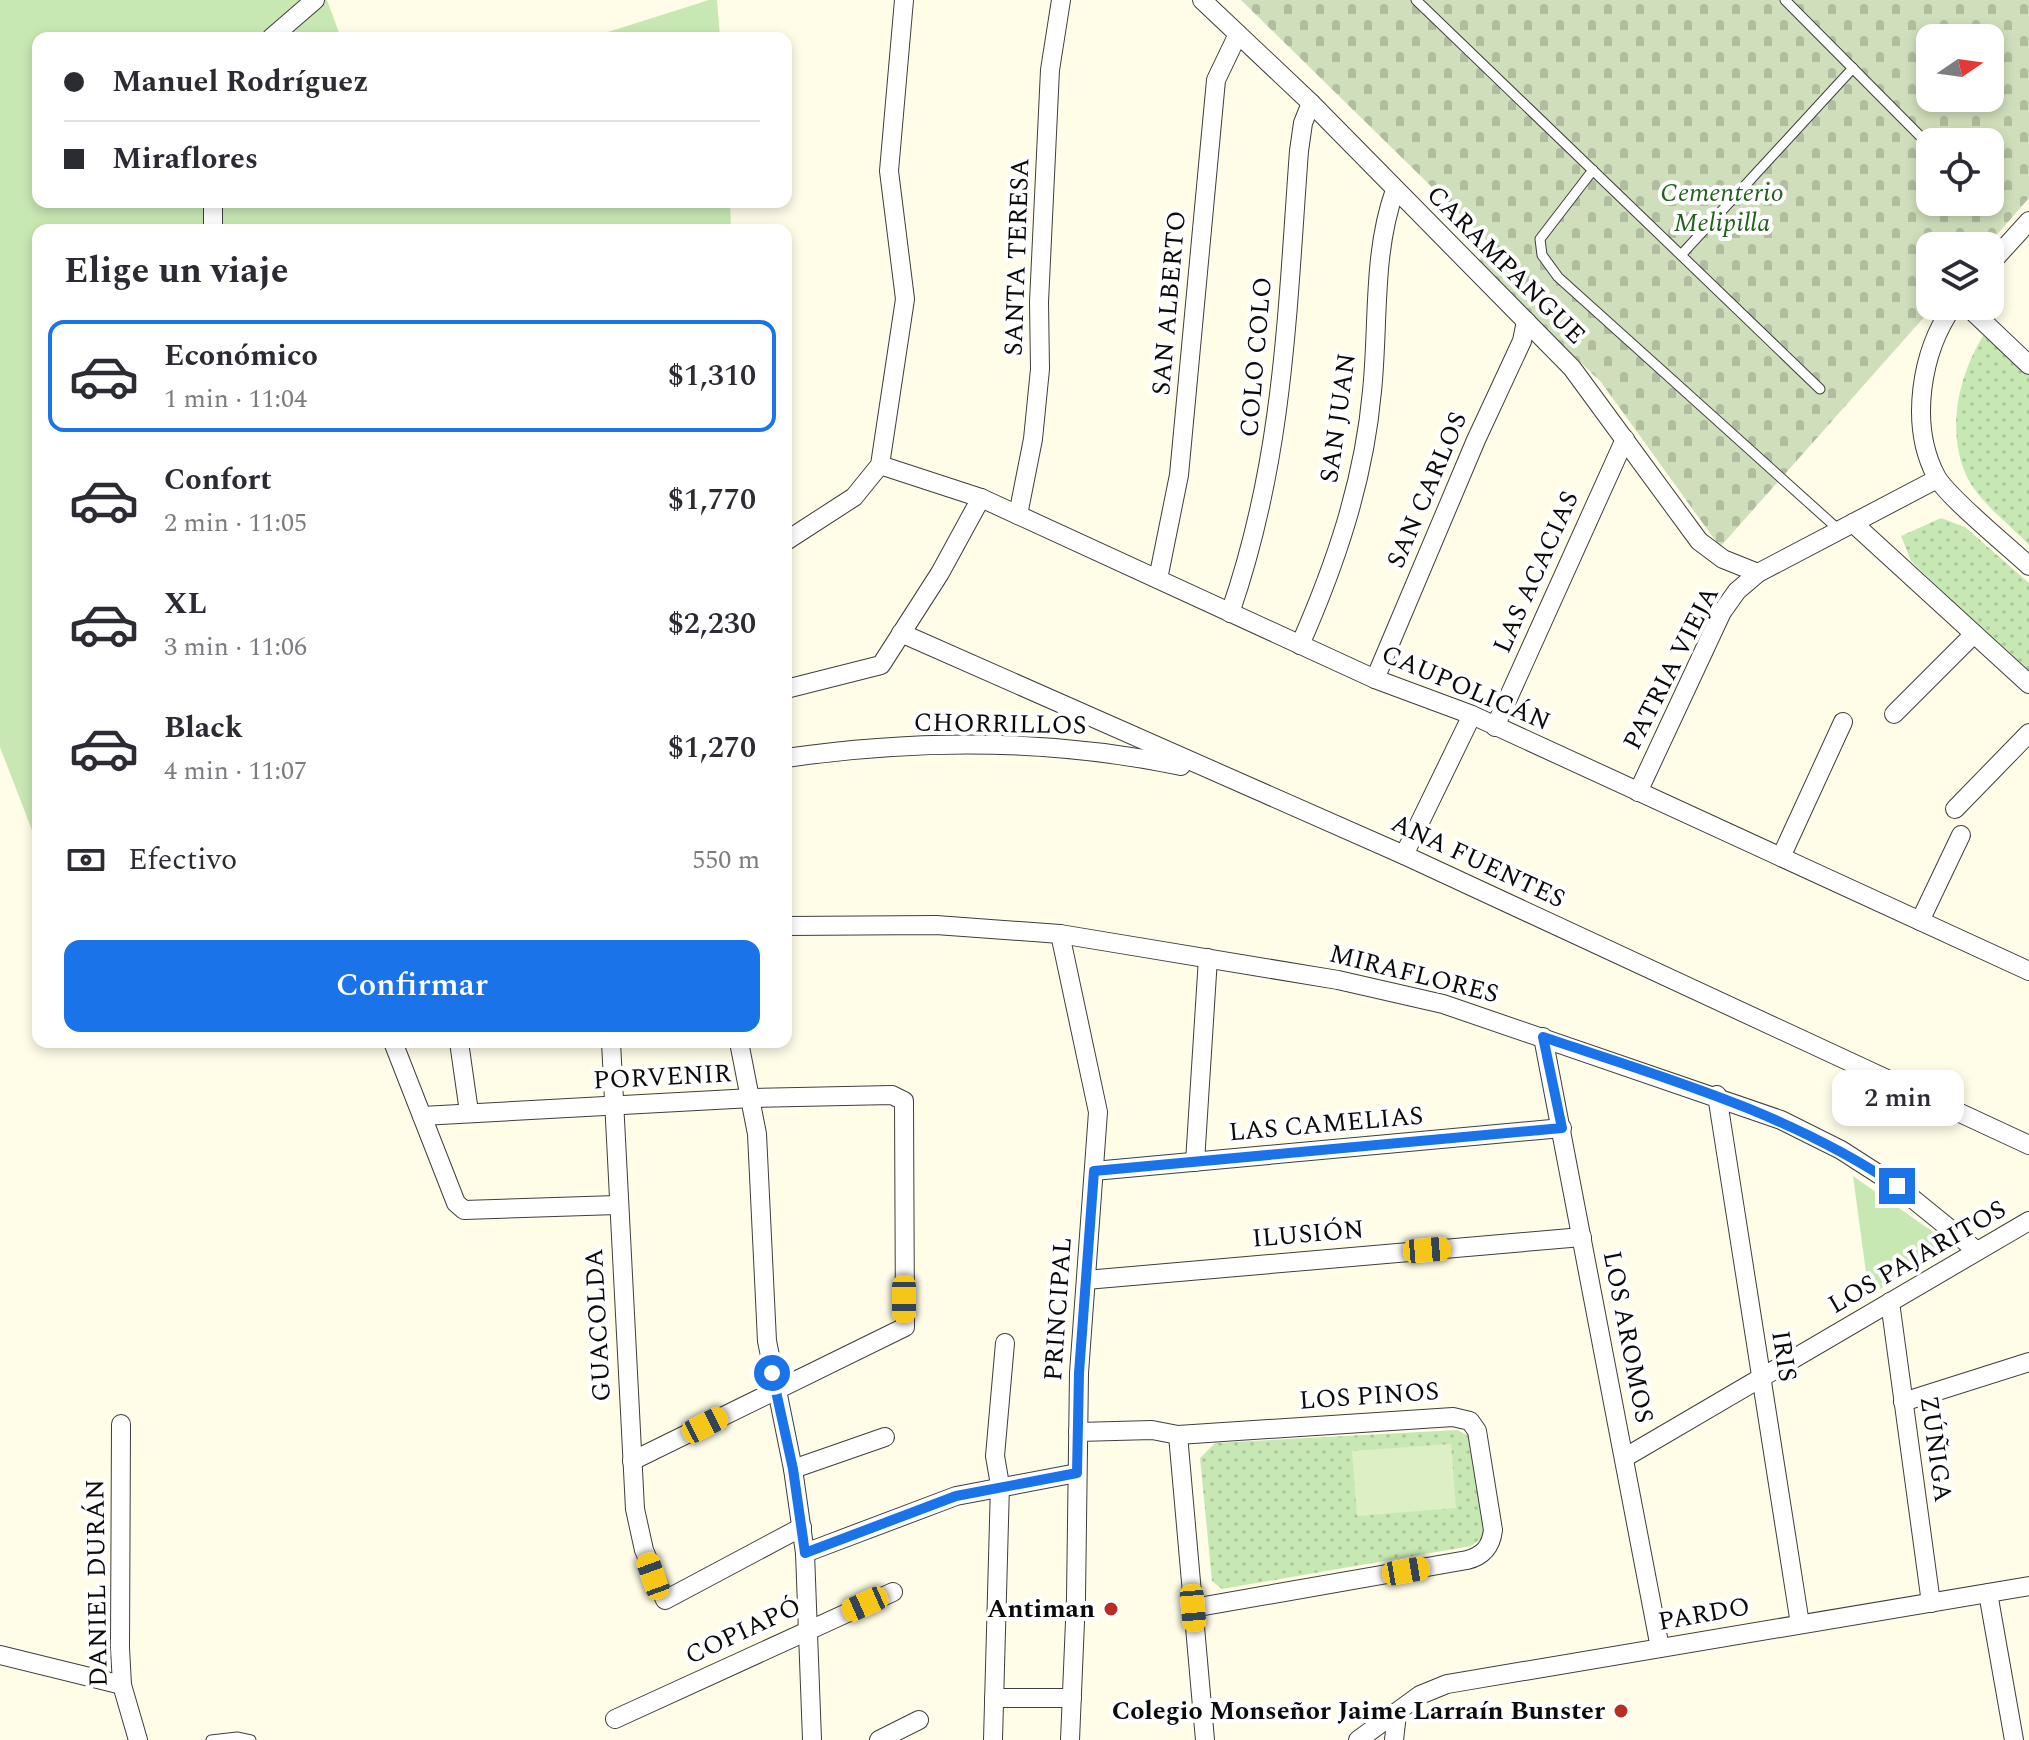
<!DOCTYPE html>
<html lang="es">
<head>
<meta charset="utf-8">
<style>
  :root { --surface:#fff; --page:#f2f2f3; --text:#2b2b33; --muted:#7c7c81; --line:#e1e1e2; --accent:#1a73e8 }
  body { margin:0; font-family:Spectral,serif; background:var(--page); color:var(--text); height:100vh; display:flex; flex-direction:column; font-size:30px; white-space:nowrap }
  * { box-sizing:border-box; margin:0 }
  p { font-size:26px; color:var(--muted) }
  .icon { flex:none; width:44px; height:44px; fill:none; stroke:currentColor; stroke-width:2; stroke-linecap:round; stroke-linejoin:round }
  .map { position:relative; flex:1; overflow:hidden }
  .drawer { position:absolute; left:32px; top:224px; width:760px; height:824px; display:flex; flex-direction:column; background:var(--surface); border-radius:16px; box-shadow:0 4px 12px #0003 }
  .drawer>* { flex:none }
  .hud { position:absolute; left:32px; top:32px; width:760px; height:176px; border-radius:16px; box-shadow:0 4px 12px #0003; display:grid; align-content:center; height:176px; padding:0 32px; background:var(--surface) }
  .needle { width:52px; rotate:77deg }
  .fabs { position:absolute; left:1916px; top:24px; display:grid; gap:16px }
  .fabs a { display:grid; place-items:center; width:88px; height:88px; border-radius:16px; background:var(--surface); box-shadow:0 4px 12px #0003; font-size:40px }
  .end { position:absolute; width:36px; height:36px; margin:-18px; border:10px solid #1a73e8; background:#fff; box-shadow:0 0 0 4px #fff }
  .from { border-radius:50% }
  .bubble { position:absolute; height:56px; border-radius:16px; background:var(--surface); box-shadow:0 4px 12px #0003; font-size:26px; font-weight:600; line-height:56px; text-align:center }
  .car { position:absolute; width:24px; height:48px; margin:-24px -12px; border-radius:10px; box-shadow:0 0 6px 2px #0007; background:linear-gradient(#f5c518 24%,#345 0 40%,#f5c518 0 76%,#345 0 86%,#f5c518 0) }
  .hud b { display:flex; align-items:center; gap:28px; height:76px; font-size:30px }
  .hud b+b { border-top:2px solid var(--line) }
  .hud i { width:20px; height:20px; background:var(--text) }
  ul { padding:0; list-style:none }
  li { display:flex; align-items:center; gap:24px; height:112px; margin:0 16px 12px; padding:0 16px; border:4px solid transparent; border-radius:16px }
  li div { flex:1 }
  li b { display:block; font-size:30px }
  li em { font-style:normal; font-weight:600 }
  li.selected { border-color:var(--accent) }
  li>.icon { width:72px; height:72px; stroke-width:1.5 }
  h2 { padding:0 32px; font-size:36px; line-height:96px }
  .pay { display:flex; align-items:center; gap:20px; height:88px; padding:0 32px; font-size:30px }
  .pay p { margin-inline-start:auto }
  .button { display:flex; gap:16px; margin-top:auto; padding:16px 32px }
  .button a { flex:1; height:92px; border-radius:16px; background:var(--accent); color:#fff; font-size:32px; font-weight:600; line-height:92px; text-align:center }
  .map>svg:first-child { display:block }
</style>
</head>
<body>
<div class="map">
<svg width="2029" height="1740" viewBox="0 0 2029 1740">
  <defs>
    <pattern id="cemetery-stones" width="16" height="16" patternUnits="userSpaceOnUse" patternTransform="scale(2)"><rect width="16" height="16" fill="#cfdfbb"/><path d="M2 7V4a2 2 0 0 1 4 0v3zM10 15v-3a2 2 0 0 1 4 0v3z" fill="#b0be9f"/></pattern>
    <pattern id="park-dots" width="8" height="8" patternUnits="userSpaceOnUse" patternTransform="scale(2)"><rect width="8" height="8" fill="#c8e8b3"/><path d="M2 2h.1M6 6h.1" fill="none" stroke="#aac699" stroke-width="1.8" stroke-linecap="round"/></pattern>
  </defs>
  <rect width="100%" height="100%" fill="#fffde8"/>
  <g fill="#c8e8b3">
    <path d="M0 0H327L341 38H38V202H730L731 230H38V846L0 747Z"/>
    <path d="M709 0H717L720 38H589Z"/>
    <path d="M1853 1176 1946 1241 1947 1252 1869 1295Z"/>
  </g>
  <path fill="url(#cemetery-stones)" fill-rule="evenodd" d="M1241 0H2029V198L1987 246H1930V306H1934L1720 547 1601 382 1477 262 1491 245ZM1930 38H1990V98H1930ZM1930 142H1990V202H1930Z"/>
  <g fill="url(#park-dots)">
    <path d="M1988 328 2029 368V545C2010 525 1978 501 1966 475 1945 426 1960 370 1988 328Z"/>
    <path d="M1941 518 1965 527 2029 583V675L1911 561 1901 536Z"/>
    <path d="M1457 1430 1471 1437 1484 1537 1471 1546 1222 1589 1212 1581 1200 1458 1215 1443Z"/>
  </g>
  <path fill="#dcefc5" d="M1451 1444 1456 1508 1357 1516 1352 1451Z"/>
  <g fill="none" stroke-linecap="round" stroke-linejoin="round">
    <defs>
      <g id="lane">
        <path d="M1416 0 1820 389"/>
        <path d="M1785 0 1930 146"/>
        <path d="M1593 170 1540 239 1542 255 1558 277 1839 530"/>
        <path d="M1681 255 1853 68"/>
        <path d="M211 1740 237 1737 251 1740"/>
      </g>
      <g id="street">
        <path d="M1202 0 1311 103 1572 368 1699 541 1723 559 1758 573"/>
        <path d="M271 38 315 0"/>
        <path d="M213 202V230"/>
        <path d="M1990 264 2029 221"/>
        <path d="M1953 306C1921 352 1909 424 1936 476 1946 496 2009 547 2029 566"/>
        <path d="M1967 306 2029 365"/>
        <path d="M880 465 981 498 1375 679 1472 715 2029 971"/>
        <path d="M1018 515 1033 439 1040 369 1039 302 1050 70 1061 0"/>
        <path d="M1853 523 2029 684"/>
        <path d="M786 541 854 497 880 465 905 299 889 171 904 0"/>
        <path d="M1158 579 1179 475 1216 80 1238 34"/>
        <path d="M1230 613C1284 458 1287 312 1299 151L1303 123 1311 103"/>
        <path d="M901 633 1404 855 2029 1145"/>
        <path d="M1300 645C1336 563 1364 481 1372 391 1379 324 1372 254 1395 190"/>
        <path d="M1375 679 1476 440 1522 341 1526 321"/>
        <path d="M786 689 881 665 940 573 981 498"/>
        <path d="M1894 714 1974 634"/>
        <path d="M1495 727 1625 439"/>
        <path d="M786 758C916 739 1052 739 1181 766"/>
        <path d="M1638 792 1722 612 1737 591 1758 573 1937 479"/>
        <path d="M1955 809 2029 733"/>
        <path d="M1404 855 1472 715"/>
        <path d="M1781 857 1843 722"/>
        <path d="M1920 921 1961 835"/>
        <path d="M786 926 936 925 1060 934 1338 980 1443 1004 1781 1120 1841 1150 1897 1186 1977 1251"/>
        <path d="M1060 934 1098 1112 1079 1373 1076 1598 1070 1740"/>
        <path d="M1543 1037 1660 1648"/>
        <path d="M393 1042 456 1203 464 1210 617 1205"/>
        <path d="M459 1042 469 1112"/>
        <path d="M611 1042 635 1509 644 1550 665 1600 802 1527"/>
        <path d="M739 1042 757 1134 767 1341 793 1469 805 1553 812 1740"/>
        <path d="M1717 1095 1800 1624"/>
        <path d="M422 1116 752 1098 892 1095 904 1101 905 1327 632 1461"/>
        <path d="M1195 1162 1208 958"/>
        <path d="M1094 1171 1562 1128"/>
        <path d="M1086 1280 1582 1237"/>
        <path d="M1890 1302 1931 1603"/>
        <path d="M1903 1402 2029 1362"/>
        <path d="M121 1424 120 1648 122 1685 138 1740"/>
        <path d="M1078 1432 1152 1430 1178 1435 1453 1417 1470 1421 1477 1431 1493 1530C1491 1547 1483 1556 1467 1560L1193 1608"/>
        <path d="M1178 1435 1205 1740"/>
        <path d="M1624 1458 2029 1221"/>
        <path d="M793 1469 885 1437"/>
        <path d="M805 1553 956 1496 1077 1473"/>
        <path d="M1988 1593 2014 1740"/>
        <path d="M0 1655 122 1685"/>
        <path d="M994 1698H1072"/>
        <path d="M615 1719 893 1592"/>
        <path d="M879 1740 919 1720"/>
        <path d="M993 1740 1000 1485 995 1456 1005 1343"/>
        <path d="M1358 1740 1420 1695 1447 1684 2029 1586"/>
        <path d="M1394 1740 1397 1714"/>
      </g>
    </defs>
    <use href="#lane" stroke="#3e3e3e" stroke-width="11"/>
    <use href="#street" stroke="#3e3e3e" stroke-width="20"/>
    <use href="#lane" stroke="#fff" stroke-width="9"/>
    <use href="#street" stroke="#fff" stroke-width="18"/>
  </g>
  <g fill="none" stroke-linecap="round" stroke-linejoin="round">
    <path stroke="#1a73e8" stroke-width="10" d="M772 1373 793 1469 805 1553 956 1496 1077 1473 1079 1373 1094 1171 1562 1128 1543 1037C1666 1078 1789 1113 1897 1186"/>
  </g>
  <g fill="#b92e24" stroke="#fff" stroke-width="3">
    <circle cx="1111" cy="1609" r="8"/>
    <circle cx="1621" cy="1711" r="8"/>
  </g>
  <g text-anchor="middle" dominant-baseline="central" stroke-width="8" stroke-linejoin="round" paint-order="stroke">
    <g font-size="26" font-style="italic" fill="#23611c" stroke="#fff">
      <text x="1722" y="193">Cementerio<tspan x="1722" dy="30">Melipilla</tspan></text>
    </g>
    <g font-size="26" fill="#0b0b0b" stroke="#fff">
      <text transform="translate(1017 257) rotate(-88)">SANTA TERESA</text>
      <text transform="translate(1506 265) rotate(45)">CARAMPANGUE</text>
      <text transform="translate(1169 303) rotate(-85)">SAN ALBERTO</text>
      <text transform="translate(1256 357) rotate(-85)">COLO COLO</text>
      <text transform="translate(1338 418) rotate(-82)">SAN JUAN</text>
      <text transform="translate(1427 490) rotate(-67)">SAN CARLOS</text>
      <text transform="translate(1536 572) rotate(-66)">LAS ACACIAS</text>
      <text transform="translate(1671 668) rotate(-63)">PATRIA VIEJA</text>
      <text transform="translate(1466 688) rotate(23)">CAUPOLICÁN</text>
      <text transform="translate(1000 724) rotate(1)">CHORRILLOS</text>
      <text transform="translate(1478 861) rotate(25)">ANA FUENTES</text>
      <text transform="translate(1414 974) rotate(14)">MIRAFLORES</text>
      <text transform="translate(662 1077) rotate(-3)">PORVENIR</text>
      <text transform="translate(1326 1124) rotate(-5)">LAS CAMELIAS</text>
      <text transform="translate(1308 1234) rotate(-5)">ILUSIÓN</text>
      <text transform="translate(1917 1257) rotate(-30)">LOS PAJARITOS</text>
      <text transform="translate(1058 1309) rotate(-86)">PRINCIPAL</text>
      <text transform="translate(598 1325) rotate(-93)">GUACOLDA</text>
      <text transform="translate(1628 1337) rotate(79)">LOS AROMOS</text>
      <text transform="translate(1784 1356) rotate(81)">IRIS</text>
      <text transform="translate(1369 1396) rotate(-4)">LOS PINOS</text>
      <text transform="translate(1936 1449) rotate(82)">ZÚÑIGA</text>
      <text transform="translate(97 1583) rotate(-91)">DANIEL DURÁN</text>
      <text transform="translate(1704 1614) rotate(-10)">PARDO</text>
      <text transform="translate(743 1631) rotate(-25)">COPIAPÓ</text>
    </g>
    <g font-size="26" font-weight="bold" fill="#0b0b0b" stroke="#fff" text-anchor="end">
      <text x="1095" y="1609">Antiman</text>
      <text x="1605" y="1711">Colegio Monseñor Jaime Larraín Bunster</text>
    </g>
  </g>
</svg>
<div class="fabs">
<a><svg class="needle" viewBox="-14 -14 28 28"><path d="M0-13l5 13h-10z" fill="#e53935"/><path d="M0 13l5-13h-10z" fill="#7c7c81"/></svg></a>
<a><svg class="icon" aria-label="locate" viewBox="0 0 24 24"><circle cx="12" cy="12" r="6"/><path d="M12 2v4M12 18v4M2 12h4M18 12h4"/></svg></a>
<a><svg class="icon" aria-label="layers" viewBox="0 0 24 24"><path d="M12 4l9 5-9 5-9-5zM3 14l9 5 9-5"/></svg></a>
</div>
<i class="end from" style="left:772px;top:1373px"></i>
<i class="end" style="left:1897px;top:1186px"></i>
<div class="bubble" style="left:1832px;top:1070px;width:132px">2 min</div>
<i class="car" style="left:1427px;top:1250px;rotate:85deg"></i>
<i class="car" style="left:904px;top:1299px;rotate:180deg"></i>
<i class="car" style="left:705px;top:1425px;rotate:63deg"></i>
<i class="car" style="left:1406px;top:1571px;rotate:80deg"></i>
<i class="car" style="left:653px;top:1576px;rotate:340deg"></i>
<i class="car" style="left:865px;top:1604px;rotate:246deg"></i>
<i class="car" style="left:1193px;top:1608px;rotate:175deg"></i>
<div class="hud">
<b><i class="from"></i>Manuel Rodríguez</b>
<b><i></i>Miraflores</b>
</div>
<section class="drawer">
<h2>Elige un viaje</h2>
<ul>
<li class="selected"><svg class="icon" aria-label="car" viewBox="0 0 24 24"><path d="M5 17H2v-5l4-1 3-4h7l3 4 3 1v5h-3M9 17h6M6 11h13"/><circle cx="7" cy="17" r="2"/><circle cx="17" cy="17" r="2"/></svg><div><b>Económico</b><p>1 min · 11:04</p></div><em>$1,310</em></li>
<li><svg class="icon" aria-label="car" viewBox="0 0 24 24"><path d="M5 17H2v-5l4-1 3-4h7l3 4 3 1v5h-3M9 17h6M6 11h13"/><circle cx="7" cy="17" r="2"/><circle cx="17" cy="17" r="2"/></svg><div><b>Confort</b><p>2 min · 11:05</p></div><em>$1,770</em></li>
<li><svg class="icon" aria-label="car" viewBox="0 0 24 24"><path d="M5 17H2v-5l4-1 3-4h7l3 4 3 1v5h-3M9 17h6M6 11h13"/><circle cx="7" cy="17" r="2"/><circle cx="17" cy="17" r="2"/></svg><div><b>XL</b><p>3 min · 11:06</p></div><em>$2,230</em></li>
<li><svg class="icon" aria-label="car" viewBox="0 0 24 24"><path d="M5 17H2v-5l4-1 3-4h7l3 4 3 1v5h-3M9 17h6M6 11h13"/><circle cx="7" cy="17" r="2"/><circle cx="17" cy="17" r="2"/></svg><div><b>Black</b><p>4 min · 11:07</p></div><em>$1,270</em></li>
</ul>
<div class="pay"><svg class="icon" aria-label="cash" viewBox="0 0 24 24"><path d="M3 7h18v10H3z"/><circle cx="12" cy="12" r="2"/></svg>Efectivo<p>550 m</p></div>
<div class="button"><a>Confirmar</a></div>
</section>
</div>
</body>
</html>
